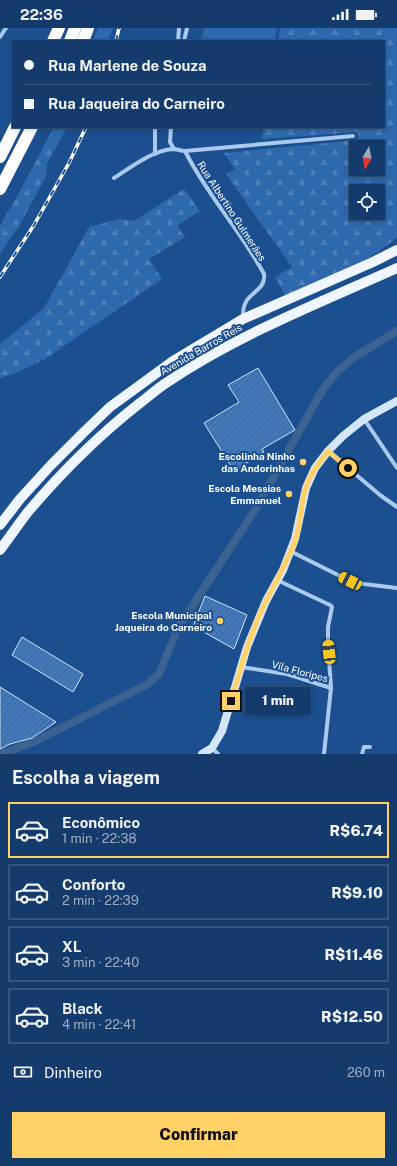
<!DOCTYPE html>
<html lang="pt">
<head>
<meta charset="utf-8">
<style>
  :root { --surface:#143b6b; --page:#214673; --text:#f1f3f6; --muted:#9dadc1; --line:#33557e; --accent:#ffd166 }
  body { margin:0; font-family:"Public Sans",sans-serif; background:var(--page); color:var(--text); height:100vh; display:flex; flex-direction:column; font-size:15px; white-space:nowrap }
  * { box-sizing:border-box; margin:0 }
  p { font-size:13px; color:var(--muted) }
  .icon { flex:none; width:22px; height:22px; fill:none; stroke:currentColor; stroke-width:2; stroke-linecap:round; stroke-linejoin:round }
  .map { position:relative; height:726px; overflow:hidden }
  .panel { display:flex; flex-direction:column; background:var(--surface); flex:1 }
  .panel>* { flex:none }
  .top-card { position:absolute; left:12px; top:12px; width:373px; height:88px; border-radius:0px; box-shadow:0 2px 6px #0003,0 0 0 1px var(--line); display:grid; align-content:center; height:88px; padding:0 12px; background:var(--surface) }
  .needle { width:26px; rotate:190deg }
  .controls { position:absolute; left:349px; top:112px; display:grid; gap:8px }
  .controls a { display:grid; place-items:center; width:36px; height:36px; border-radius:0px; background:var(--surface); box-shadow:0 2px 6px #0003,0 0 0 1px var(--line); font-size:20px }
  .end { position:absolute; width:18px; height:18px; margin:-9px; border:5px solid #ffd166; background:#111; box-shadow:0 0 0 2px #111 }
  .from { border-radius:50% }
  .bubble { position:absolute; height:28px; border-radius:0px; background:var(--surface); box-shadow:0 2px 6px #0003,0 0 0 1px var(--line); font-size:13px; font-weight:800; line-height:28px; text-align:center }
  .car { position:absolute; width:12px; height:24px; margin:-12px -6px; border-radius:5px; box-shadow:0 0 3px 1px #0007; background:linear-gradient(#f5c518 24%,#345 0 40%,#f5c518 0 76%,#345 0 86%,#f5c518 0) }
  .top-card b { display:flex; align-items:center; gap:14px; height:38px; font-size:15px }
  .top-card b+b { border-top:1px solid var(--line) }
  .top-card i { width:10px; height:10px; background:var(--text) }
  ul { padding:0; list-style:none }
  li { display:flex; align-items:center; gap:12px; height:56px; margin:0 8px 6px; padding:0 4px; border:2px solid var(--line); border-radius:0px }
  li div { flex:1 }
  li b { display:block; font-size:15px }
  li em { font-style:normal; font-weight:800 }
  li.current { border-color:var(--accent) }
  li>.icon { width:36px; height:36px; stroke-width:1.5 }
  h2 { padding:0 12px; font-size:18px; line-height:48px }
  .pay { display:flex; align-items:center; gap:10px; height:44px; padding:0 12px; font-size:15px }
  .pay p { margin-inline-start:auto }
  .cta { display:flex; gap:8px; margin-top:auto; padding:8px 12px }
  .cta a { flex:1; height:46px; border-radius:0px; background:var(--accent); color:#111; font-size:16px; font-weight:800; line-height:46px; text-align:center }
  .status { display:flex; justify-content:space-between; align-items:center; height:28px; padding:0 20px; background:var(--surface); direction:ltr }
  .status svg { height:11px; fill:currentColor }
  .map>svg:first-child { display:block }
</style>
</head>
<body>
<div class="status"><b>22:36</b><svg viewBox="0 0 49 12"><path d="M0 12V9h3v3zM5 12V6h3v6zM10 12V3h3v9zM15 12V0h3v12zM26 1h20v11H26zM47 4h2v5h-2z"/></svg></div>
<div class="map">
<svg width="397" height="726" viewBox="0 0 397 726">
  <defs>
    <pattern id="forest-firs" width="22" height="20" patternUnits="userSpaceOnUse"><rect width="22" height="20" fill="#2e69ad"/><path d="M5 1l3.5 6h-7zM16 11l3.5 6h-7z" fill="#4d80b9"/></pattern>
    <pattern id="building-hatch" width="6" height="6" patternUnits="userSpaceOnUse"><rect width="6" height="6" fill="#4478b7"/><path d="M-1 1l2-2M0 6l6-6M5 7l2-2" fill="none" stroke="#486282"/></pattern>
  </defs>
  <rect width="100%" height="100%" fill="#1b4f8f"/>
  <path fill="#2e69ad" d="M204 0H277L275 13H201Z"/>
  <g fill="url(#forest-firs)" fill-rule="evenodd">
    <path d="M98 0H113L108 13H93Z"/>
    <path d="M280 0H397V210L369 230 285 267 275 249 292 239 226 146 235 141 224 125 358 112V104L262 111 264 99H384V13H278ZM356 119H378V141H356ZM356 163H378V185H356Z"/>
    <path d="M54 99H67L47 136 46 148 18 200 0 226V197L15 172Z"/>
    <path d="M184 161 200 183 177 198 185 209 149 231 162 251 45 331 16 345 0 350V316L44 280 89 199 119 191 134 193Z"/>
  </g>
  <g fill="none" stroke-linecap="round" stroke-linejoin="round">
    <path stroke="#3c6290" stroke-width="8" d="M1 726 36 713 148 656 159 646 178 600 255 482 323 361 337 344 353 330 397 303"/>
  </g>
  <g fill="url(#building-hatch)" stroke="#cfe3fa">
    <path d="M258 340 295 402 262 421 264 424 234 443 204 395 239 374 228 357Z"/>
    <path d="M205 568 247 587 234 621 193 598Z"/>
    <path d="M22 609 83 646 73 664 12 627Z"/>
    <path d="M0 659 56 694 32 710 10 716 0 721Z"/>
  </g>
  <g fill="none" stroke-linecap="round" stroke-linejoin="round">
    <g stroke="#a9c9ee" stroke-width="4">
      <path d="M0 9 6 0"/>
      <path d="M178 13 179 0"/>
      <path d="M184 13 187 0"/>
      <path d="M171 99 170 114 174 121"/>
      <path d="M185 123C207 167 241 203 264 246 266 259 254 263 247 272 243 278 243 284 243 291"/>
      <path d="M155 126V99"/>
      <path d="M114 150C130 140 153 122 173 121 177 121 181 123 185 123L353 108"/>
      <path d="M364 391 397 440"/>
      <path d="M328 423 380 467 397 479"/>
      <path d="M290 523 350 553 364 556 397 560"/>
      <path d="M277 552 330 577 332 579 328 599V616L331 660 324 726"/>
      <path d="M241 639 287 646 331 660"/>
      <path d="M212 720 218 726"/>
      <path d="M362 726 364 719H370"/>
    </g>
    <path stroke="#d6e6fa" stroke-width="8" d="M202 726 212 720 222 703 247 619 266 573 283 542 295 511 306 460 315 440 328 423 343 408 364 391 397 373"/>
    <g stroke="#f0f6ff" stroke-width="10">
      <path d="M0 497 20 471 51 437 84 404 110 379 173 333 243 291 373 234 397 222"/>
      <path d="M0 522C9 510 18 497 27 485 60 446 99 407 140 375 149 368 157 361 166 355 237 307 319 275 397 240"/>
    </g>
    <g stroke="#fff" stroke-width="12">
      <path d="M53 13 59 0"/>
      <path d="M70 13 75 0"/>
      <path d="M83 13 88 0"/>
      <path d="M0 129 15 99"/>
      <path d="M0 161 32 99"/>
    </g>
    <defs>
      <g id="rail">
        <path d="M116 13 119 0"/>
        <path d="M0 249 34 197 69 135 86 99"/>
      </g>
    </defs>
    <use href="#rail" stroke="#fff" stroke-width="3.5"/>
    <use href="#rail" stroke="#1b4f8f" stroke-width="2" stroke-dasharray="6" stroke-linecap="butt"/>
  </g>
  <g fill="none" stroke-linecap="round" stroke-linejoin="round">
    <path stroke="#ffd166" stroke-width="5" d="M231 673C241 639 250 605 266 573 276 553 287 534 295 513 301 496 300 477 306 459 310 446 319 435 328 423L348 440"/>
  </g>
  <g fill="#ffd166" stroke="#1b4f8f" stroke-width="1.5">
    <circle cx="303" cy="434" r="4"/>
    <circle cx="289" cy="466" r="4"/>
    <circle cx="220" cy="593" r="4"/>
  </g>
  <g text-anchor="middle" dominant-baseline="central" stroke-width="4" stroke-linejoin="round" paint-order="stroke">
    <g font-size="10" fill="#fff" stroke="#1b4f8f">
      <text transform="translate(232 183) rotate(57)">Rua Albertino Gulmerães</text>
      <text transform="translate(201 321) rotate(-30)">Avenida Barros Reis</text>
      <text transform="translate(300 643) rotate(15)">Vila Floripes</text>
    </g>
    <g font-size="10" font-weight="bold" fill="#fff" stroke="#1b4f8f" text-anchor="end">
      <text x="295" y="428">Escolinha Ninho<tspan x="295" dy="12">das Andorinhas</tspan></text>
      <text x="281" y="460">Escola Messias<tspan x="281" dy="12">Emmanuel</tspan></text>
      <text x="212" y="587">Escola Municipal<tspan x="212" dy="12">Jaqueira do Carneiro</tspan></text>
    </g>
  </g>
</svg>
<div class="controls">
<a><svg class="needle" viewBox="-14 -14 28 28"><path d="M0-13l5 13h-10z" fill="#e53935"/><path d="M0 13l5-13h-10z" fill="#9dadc1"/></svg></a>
<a><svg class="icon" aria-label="locate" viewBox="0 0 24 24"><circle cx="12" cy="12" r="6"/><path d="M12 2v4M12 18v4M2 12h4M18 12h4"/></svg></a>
</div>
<i class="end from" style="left:348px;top:440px"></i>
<i class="end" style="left:231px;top:673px"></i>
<div class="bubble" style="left:245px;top:659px;width:66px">1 min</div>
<i class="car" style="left:350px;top:553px;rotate:297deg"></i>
<i class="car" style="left:329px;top:624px;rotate:354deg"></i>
<div class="top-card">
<b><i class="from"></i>Rua Marlene de Souza</b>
<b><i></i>Rua Jaqueira do Carneiro</b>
</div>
</div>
<section class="panel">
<h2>Escolha a viagem</h2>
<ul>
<li class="current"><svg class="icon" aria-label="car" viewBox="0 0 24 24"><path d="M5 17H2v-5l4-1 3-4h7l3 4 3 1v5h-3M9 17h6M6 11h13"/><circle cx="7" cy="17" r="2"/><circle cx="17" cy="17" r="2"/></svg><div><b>Econômico</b><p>1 min · 22:38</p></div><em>R$6.74</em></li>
<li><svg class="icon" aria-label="car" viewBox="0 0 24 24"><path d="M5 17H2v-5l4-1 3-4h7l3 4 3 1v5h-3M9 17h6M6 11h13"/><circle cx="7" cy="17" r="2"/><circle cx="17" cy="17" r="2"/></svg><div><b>Conforto</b><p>2 min · 22:39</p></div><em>R$9.10</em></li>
<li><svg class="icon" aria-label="car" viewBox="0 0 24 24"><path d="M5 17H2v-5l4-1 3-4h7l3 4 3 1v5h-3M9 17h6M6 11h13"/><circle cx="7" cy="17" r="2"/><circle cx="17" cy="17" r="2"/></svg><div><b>XL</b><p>3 min · 22:40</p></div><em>R$11.46</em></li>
<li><svg class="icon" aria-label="car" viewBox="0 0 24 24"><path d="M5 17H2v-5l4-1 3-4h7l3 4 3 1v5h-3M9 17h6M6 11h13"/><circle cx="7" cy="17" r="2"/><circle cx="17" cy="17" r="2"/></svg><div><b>Black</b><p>4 min · 22:41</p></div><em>R$12.50</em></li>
</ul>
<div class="pay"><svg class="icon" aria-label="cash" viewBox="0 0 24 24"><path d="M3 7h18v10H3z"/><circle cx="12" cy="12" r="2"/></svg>Dinheiro<p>260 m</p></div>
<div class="cta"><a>Confirmar</a></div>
</section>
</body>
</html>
